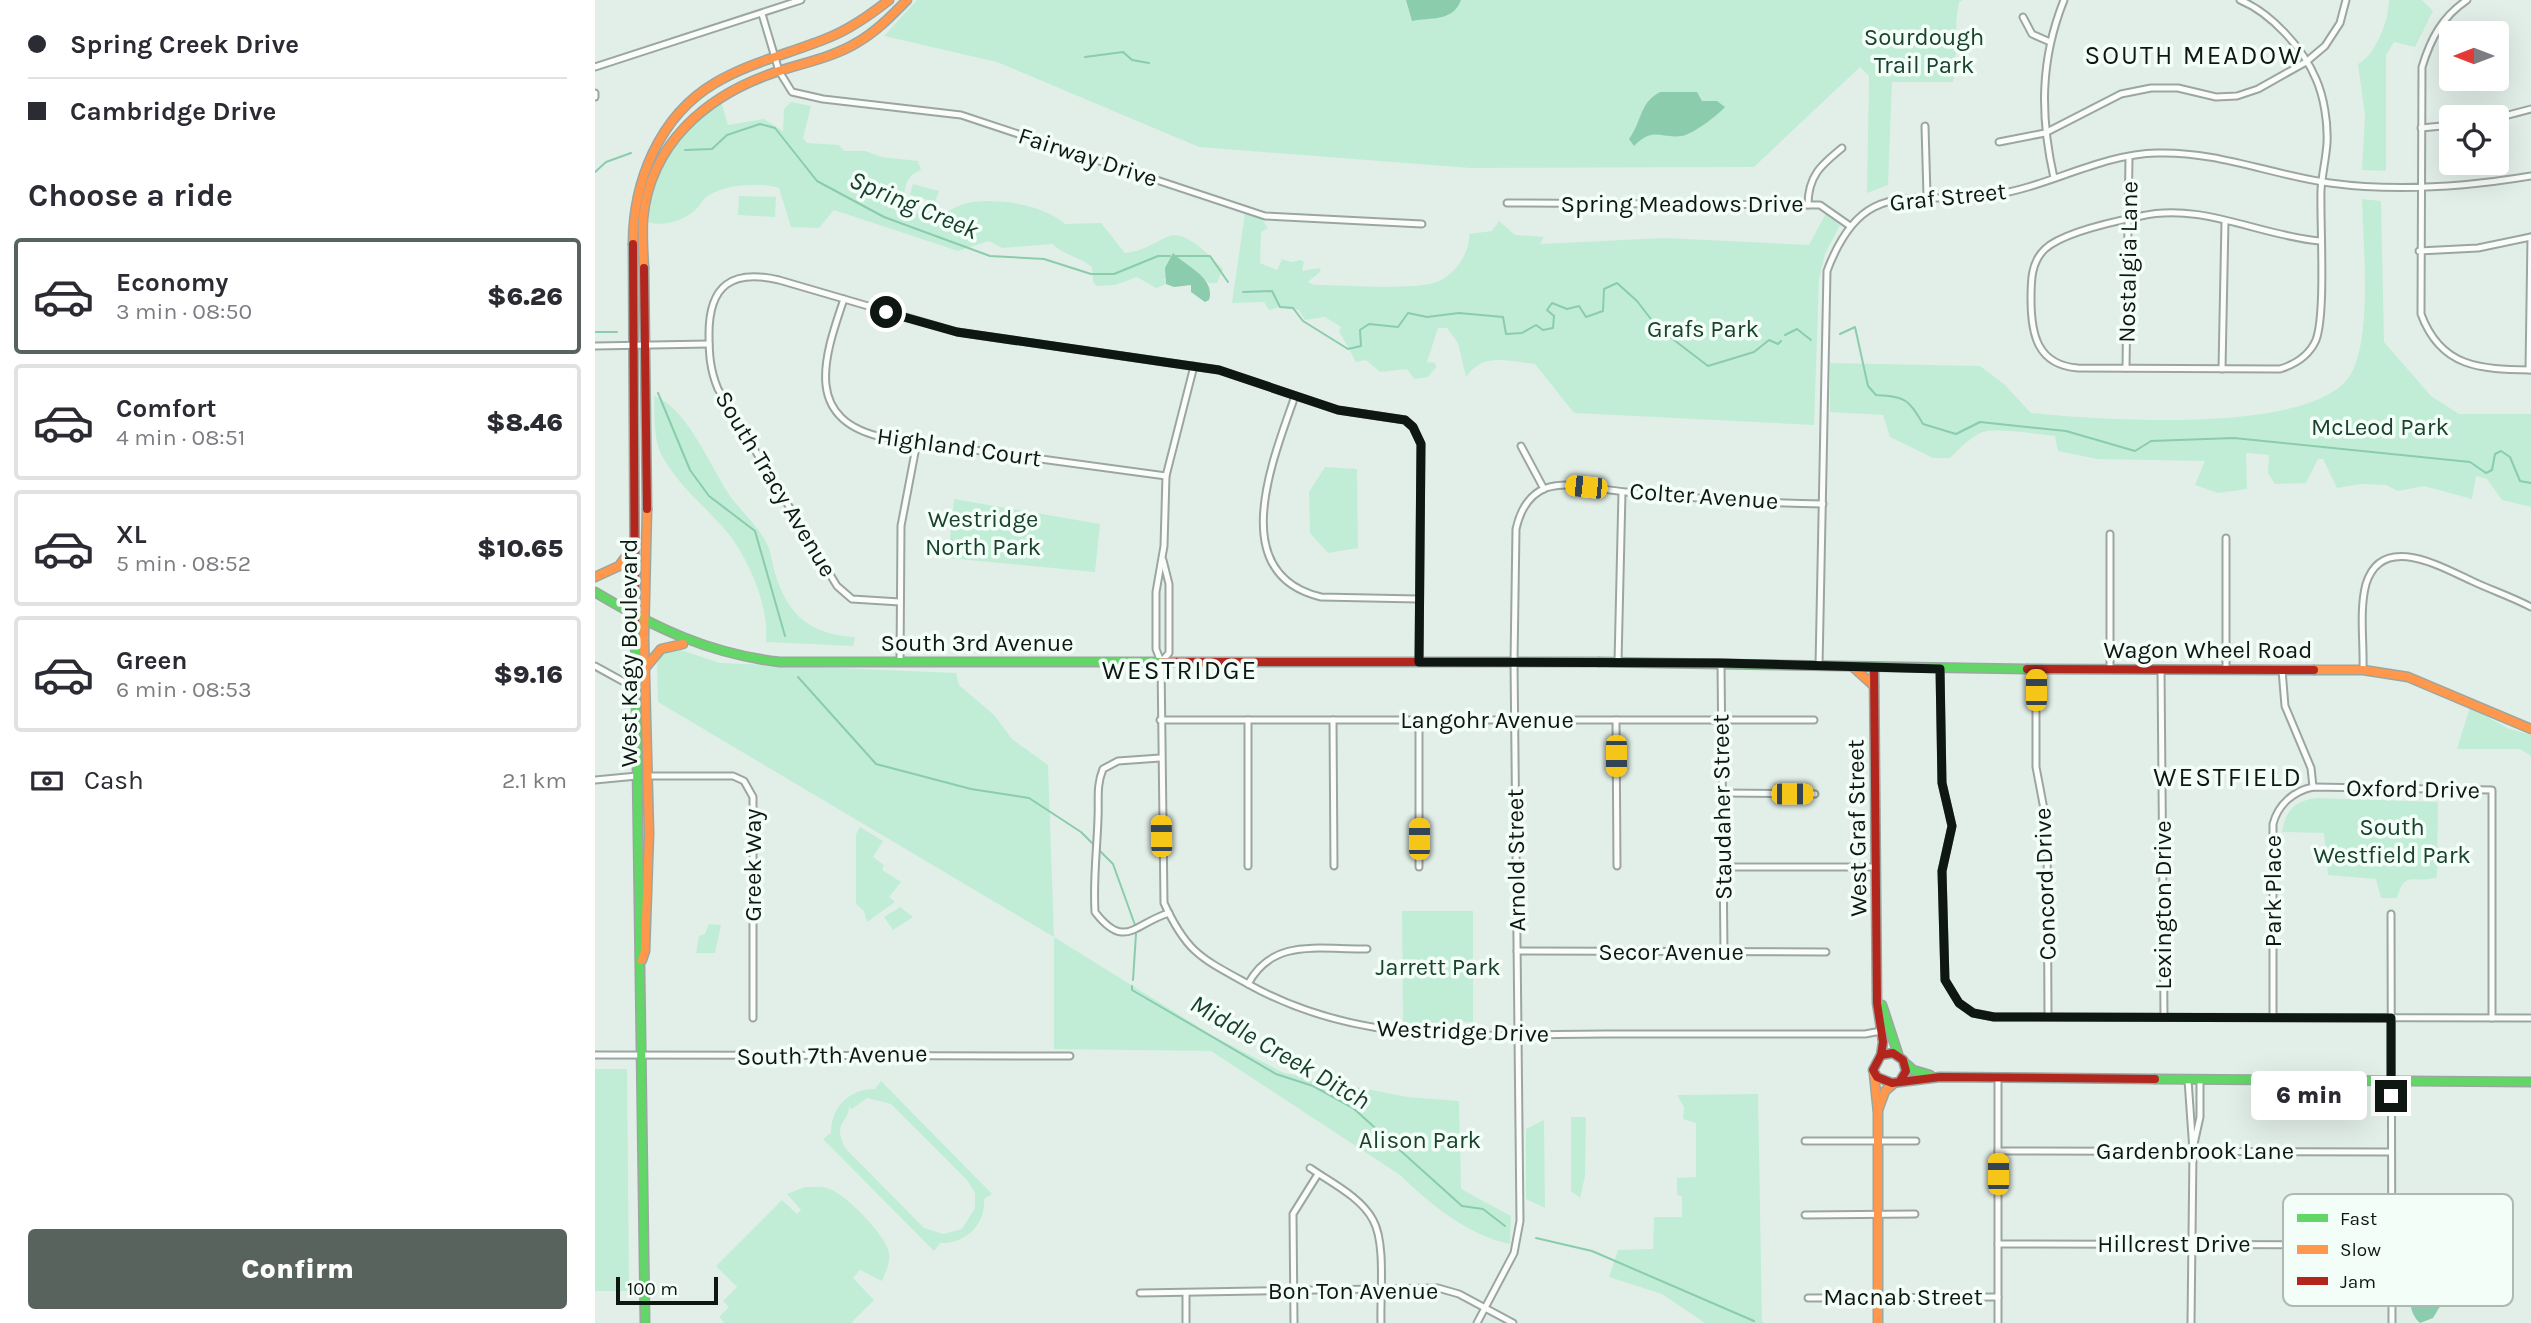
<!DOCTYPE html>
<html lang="en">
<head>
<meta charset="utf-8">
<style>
  :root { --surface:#fff; --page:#f7f7f7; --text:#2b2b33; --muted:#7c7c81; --line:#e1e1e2; --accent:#59635e }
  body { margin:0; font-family:Karla,sans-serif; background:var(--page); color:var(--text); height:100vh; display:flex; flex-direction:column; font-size:26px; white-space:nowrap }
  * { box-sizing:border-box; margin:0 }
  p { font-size:23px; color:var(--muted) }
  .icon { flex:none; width:38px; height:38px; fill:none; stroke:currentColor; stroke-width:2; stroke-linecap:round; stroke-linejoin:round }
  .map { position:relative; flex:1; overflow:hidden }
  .panel { display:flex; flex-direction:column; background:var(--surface); width:595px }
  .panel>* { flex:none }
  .banner { display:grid; align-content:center; height:154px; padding:0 28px; background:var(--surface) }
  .needle { width:46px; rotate:270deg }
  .controls { position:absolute; left:1844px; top:21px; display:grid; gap:14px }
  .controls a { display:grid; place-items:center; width:70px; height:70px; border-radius:7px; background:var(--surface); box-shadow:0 7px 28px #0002; font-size:35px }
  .scale { position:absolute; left:21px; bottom:18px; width:102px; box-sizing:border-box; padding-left:7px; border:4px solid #0f1713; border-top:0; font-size:19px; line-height:24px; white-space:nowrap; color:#0f1713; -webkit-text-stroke:5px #f4fef8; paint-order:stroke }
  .end { position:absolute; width:32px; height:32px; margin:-16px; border:9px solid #0f1713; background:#fff; box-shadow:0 0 0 4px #fff }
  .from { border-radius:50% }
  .bubble { position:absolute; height:49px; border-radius:7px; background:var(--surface); box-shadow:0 7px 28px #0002; font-size:23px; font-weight:800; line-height:49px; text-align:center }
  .car { position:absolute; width:21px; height:42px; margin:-21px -10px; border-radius:9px; box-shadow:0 0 5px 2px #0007; background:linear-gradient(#f5c518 24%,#345 0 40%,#f5c518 0 76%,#345 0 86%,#f5c518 0) }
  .banner b { display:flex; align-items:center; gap:24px; height:66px; font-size:26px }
  .banner b+b { border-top:2px solid var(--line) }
  .banner i { width:18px; height:18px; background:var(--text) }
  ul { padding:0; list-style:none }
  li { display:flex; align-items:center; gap:21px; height:116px; margin:0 14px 10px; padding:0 14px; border:4px solid var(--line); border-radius:7px }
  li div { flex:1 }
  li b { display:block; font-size:26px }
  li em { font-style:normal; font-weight:800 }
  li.active { border-color:var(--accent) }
  li>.icon { width:63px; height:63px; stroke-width:1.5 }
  h2 { padding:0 28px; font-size:32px; line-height:84px }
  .pay { display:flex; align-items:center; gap:18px; height:77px; padding:0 28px; font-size:26px }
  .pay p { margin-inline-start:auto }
  .action { display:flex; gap:14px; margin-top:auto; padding:14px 28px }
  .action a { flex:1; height:80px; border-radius:7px; background:var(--accent); color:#fff; font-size:28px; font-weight:800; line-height:80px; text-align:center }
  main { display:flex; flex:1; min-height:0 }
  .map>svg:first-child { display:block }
</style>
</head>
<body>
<main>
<section class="panel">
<div class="banner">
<b><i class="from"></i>Spring Creek Drive</b>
<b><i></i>Cambridge Drive</b>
</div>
<h2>Choose a ride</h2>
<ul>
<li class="active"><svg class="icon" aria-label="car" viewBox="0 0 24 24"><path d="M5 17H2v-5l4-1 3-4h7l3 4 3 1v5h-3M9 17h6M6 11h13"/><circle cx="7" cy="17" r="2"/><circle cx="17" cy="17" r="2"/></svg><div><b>Economy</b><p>3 min · 08:50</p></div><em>$6.26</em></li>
<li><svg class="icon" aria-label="car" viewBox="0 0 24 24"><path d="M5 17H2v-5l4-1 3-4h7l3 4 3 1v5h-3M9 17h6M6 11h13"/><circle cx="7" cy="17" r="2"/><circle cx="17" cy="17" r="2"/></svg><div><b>Comfort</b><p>4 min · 08:51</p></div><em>$8.46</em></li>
<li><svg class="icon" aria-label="car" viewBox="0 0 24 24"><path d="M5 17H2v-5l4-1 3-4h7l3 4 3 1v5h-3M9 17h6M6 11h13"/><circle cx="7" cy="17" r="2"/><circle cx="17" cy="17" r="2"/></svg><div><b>XL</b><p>5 min · 08:52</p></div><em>$10.65</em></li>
<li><svg class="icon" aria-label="car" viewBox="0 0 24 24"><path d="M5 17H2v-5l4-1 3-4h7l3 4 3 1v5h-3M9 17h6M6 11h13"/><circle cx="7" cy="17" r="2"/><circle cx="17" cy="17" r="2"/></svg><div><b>Green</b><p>6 min · 08:53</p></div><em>$9.16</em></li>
</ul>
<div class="pay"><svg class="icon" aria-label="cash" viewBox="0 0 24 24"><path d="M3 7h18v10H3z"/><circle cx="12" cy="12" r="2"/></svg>Cash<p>2.1 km</p></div>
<div class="action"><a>Confirm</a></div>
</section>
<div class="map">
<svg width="1936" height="1323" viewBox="0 0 1936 1323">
  <rect width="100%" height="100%" fill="#e2efe8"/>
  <g fill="#c1edd6" fill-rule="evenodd">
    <path d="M322 0H1368L1364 2C1358 29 1364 55 1358 82H1297L1293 185 1272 193 1274 76 1265 67 1159 167 875 168 604 147 402 62 289 36Z"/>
    <path d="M1794 0H1827L1838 11 1820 47 1799 42 1791 55V171L1767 170 1770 116 1763 64C1781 55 1794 19 1794 0Z"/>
    <path d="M125 98 133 125 169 119 188 131 189 109 196 102 216 106 208 138 212 143 244 145 249 151H270L287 157 323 161 326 170C311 176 310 185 309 200 313 209 325 217 335 217 347 217 355 209 366 205 392 195 450 204 470 224L506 223 530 253C548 251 556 244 572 237 591 228 615 257 628 269L622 283H614L591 266 569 279 571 284 561 288 542 277 520 285 502 286 498 282 497 267C484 256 469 256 458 244L407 248 394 241 363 251 239 210 224 228 196 227 184 188C163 182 133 184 114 195 107 199 105 207 99 211 88 221 67 227 53 222 60 167 81 132 125 98Z"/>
    <path d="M318 184 344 191 340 202 315 195Z"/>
    <path d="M144 196 181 197 180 217 143 215Z"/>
    <path d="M1767 199 1786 201 1789 342 1836 396 1864 414H1936V507L1907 500 1892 479 1881 476 1877 499 1829 486 1803 491 1791 485 1767 484 1742 488 1728 459H1723L1711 483 1680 484 1673 473 1674 455 1651 453 1652 489 1623 493 1600 485 1610 461 1502 459 1463 451 1460 436C1447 434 1403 429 1392 431 1377 434 1366 448 1355 458H1338L1295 437 1288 415 1235 412V363L1385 366 1409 384 1436 413C1502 420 1713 435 1754 377 1778 342 1768 242 1767 199Z"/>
    <path d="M650 213 666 218 673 228 666 232 665 263 682 270 687 259 696 262 706 260 709 262 707 271 724 268 726 271 713 282 719 285C750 285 812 290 839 283 858 277 876 253 874 234L897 231 904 221 920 235 949 237 945 244 1069 238 1214 245 1231 213 1245 225 1230 254 1224 279 1219 425 979 413 940 364C912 361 888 352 871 377L863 343 852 328H843L832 362 840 363 841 367 833 377 819 379 812 369 785 372 771 360 761 362 744 331 746 327 730 317 710 320 704 310 685 307 674 310 669 302 637 303Z"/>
    <path d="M59 396C93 408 115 467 135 496 147 512 162 525 171 542 176 551 177 562 180 573 193 616 215 634 260 637L258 646 171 642C174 606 155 561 132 532 111 507 82 485 66 454 58 437 60 415 59 396Z"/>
    <path d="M730 467 762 469 763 548 733 553 715 533 714 492Z"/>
    <path d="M359 499 505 524 500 572 353 558Z"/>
    <path d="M83 649 125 663 361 673 364 685 399 715 417 739 453 765 459 937 620 1037 689 1073 813 1097 864 1101 866 1189 916 1216 915 1244C872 1235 835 1204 805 1175L616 1051 459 1049V937L63 702 62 665 66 653Z"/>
    <path d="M1875 707 1912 728 1936 735V756L1925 749H1862Z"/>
    <path d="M1723 798 1843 802 1842 877C1820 885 1810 868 1802 898H1786L1781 879 1733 875 1729 833 1687 832C1691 810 1700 800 1723 798Z"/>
    <path d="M265 827 288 841 278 857 289 865 287 870 306 882 294 897 300 902 272 922 269 911 261 904V834Z"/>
    <path d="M305 907 318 917 298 930 289 917Z"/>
    <path d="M807 911H878V1022L808 1023Z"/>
    <path d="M114 924 126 925 120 953H101L104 936 110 934Z"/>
    <path d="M0 1069H32L34 1291H0Z"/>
    <path d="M286 1081 397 1194 389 1199C391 1225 370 1244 345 1243L339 1251 228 1139 236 1133C236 1107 254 1089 280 1089ZM272 1098 296 1104 372 1180 380 1193V1208L367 1229 348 1234 329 1228 251 1149C236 1123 254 1122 254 1107L257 1109Z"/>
    <path d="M1163 1094 1167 1322 1170 1323H1110L1067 1294 1014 1277 1023 1250 1058 1249 1059 1217H1087V1196L1082 1195V1178L1101 1177V1123L1088 1119 1089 1107 1082 1095Z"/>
    <path d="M976 1117H991L990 1176 985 1198 976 1191Z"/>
    <path d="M949 1120 950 1208 931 1199V1129Z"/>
    <path d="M210 1187C217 1187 226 1186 232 1188 250 1193 287 1232 293 1249 297 1260 291 1271 287 1281L265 1270 258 1278 279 1300 256 1323H130L124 1317 134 1307 128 1301 142 1287 121 1266 187 1200 202 1214 206 1210 192 1194Z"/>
  </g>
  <g fill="#8accac">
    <path d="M811 0H866C858 22 836 17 817 21Z"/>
    <path d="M1065 92H1102L1107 101H1122L1130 107C1122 116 1098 134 1087 136 1065 139 1059 126 1039 146L1034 139C1047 122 1044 103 1065 92Z"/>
    <path d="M578 253C592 267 621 278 614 300L610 302 596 292V285L579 287 571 284 570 268Z"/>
    <path d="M1828 1282 1847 1303 1838 1318 1825 1323C1815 1315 1811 1295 1821 1284Z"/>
  </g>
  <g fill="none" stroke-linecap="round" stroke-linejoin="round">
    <g stroke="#8accac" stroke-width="2">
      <path d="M490 57 528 52 537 60 554 63"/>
      <path d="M90 150 117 149 132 135 165 124 180 128 222 181 289 217 395 256 449 259 496 274H519L563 256H575"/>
      <path d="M0 172 11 162 36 153"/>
      <path d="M581 256H615L633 282"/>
      <path d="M648 292 677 291 685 307 698 308 708 321 753 349 766 346 765 330 774 324 803 327 813 313 832 317 864 313 908 317 911 334 927 333 941 325 948 330 958 328 959 316 952 310 957 303 972 309 984 306 991 317 1008 311 1009 289 1022 283 1042 301 1062 327 1113 366 1159 352 1174 340 1183 344 1186 341"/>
      <path d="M0 332H22"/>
      <path d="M1245 334 1260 327 1273 386 1281 395C1310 397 1313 398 1328 424L1361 434 1385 422 1471 431 1540 451 1556 441 1639 438 1875 462 1891 473 1897 470 1900 454 1906 451 1915 457 1925 481 1936 483"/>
      <path d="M1190 335 1202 329 1216 340"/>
      <path d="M63 393 95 470 114 496 160 531 190 636"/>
      <path d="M203 677 281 764 376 789 434 798 486 832 498 844"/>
      <path d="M504 850 518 864 540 925"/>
      <path d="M538 980 541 934"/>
      <path d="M537 986V990L681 1074 718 1086 758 1108 867 1206 888 1209 910 1226"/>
      <path d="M941 1238 997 1251 1159 1321"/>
    </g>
    <defs>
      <g id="street">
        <path d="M1645 0C1676 13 1708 48 1721 79 1729 97 1733 123 1732 143 1731 159 1727 174 1726 190 1725 224 1731 313 1721 340 1714 356 1701 364 1685 369L1483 368C1442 365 1436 334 1436 299 1436 281 1436 262 1450 249 1468 232 1521 221 1546 216 1606 202 1666 236 1725 241"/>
        <path d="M1872 0C1847 17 1836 38 1827 67L1826 314C1846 368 1885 369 1936 370"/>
        <path d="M167 14 184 71 197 92 228 99 366 115 670 216 827 224"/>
        <path d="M1428 17 1437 34 1455 42"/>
        <path d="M0 67 206 0"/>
        <path d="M0 93V97"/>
        <path d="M1902 118 1936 109"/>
        <path d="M1330 126 1332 196"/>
        <path d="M1826 128 1857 125"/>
        <path d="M1404 142 1450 133 1526 94 1556 88H1583L1621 97 1642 96 1663 89 1711 62 1730 46 1745 23 1751 0"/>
        <path d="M1459 178C1445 116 1445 60 1469 0"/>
        <path d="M912 203 1225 205 1255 226"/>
        <path d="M1213 205C1213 176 1226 165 1247 148"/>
        <path d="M1824 251 1883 248 1936 237"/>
        <path d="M249 299C228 360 208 421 291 438L571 476"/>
        <path d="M0 346 114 344"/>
        <path d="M599 366 571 476 569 546 561 592V649L566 662 569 903C592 953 606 958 653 984 767 1048 885 1034 1010 1034 1097 1034 1184 1034 1270 1034L1286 1031"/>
        <path d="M1531 368 1534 157"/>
        <path d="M1627 369 1630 221"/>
        <path d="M1934 370 1936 237"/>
        <path d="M700 396C679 457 629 574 726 597L823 599"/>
        <path d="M926 446 949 489"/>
        <path d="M1515 534V669"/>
        <path d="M1631 538V669"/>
        <path d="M305 602 257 599 242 586 123 389C115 370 114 354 114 334 114 285 137 269 184 280L362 332 624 370 743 410 810 420 818 427 826 444 824 662"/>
        <path d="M305 662 306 526 322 442"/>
        <path d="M566 662 574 653V584L568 560"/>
        <path d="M1023 662 1027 492"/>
        <path d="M1126 664 1129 952"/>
        <path d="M0 666 40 688"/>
        <path d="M1224 666 1232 271C1269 172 1319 207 1398 195 1453 187 1506 154 1562 153 1622 151 1677 175 1735 183 1801 192 1870 187 1936 176"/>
        <path d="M1345 669 1347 783 1357 826 1347 871 1350 980 1364 1003 1379 1013 1399 1017 1936 1018"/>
        <path d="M1441 669V767L1452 825 1453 1015"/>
        <path d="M1566 669 1569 1015"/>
        <path d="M1687 670 1690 706 1716 768 1718 787"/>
        <path d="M1768 670C1769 643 1764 610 1771 584 1787 532 1846 567 1877 581 1896 590 1917 597 1936 607"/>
        <path d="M565 720H1219"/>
        <path d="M653 720V866"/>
        <path d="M738 720 739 866"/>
        <path d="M824 720V867"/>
        <path d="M1021 720 1022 866"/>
        <path d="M565 758 523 761 508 769C501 786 504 800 503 818 502 850 498 880 500 912 530 951 540 923 574 913"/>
        <path d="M52 776H138L149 781 158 797V1018"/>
        <path d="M0 780 42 776"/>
        <path d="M1127 793 1220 794"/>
        <path d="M1128 867H1281"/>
        <path d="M1796 914 1797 1323"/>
        <path d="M922 951 1231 952"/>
        <path d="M653 984C678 937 725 950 772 949"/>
        <path d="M1678 1017V824C1683 804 1699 791 1718 787L1897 790V1018"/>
        <path d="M0 1055 475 1056"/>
        <path d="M1403 1078V1323"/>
        <path d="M1593 1080 1598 1151 1596 1323"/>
        <path d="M1210 1141H1321"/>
        <path d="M1599 1144 1605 1117V1080"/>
        <path d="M1403 1151 1796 1152"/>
        <path d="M715 1168C735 1182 766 1197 778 1220 791 1243 785 1295 786 1323"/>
        <path d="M1210 1215 1320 1214"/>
        <path d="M1403 1244 1796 1245"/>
        <path d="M545 1293 843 1288 864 1294 918 1323"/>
        <path d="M591 1293V1323"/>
        <path d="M1213 1298 1403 1297"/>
        <path d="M699 1323 698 1214 723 1174"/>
        <path d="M882 1323 919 1253 925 1221 919 662 921 529C925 511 933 495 951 488 975 480 1006 490 1031 492 1096 498 1162 503 1228 504"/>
      </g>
      <g id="fast">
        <path d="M0 592C60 628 115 654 185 662H568"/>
        <path d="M40 623 50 1323"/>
        <path d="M1004 662 1432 669"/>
        <path d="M1287 1005 1303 1054"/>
        <path d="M1310 1063 1318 1070 1335 1075"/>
        <path d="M1560 1079 1936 1082"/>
      </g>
      <g id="slow">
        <path d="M38 244C38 182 64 116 120 83 155 62 197 53 235 37 257 28 275 15 294 0"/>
        <path d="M49 268C48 252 47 235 48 219 55 144 111 96 178 73 207 63 237 58 263 42 282 31 297 15 312 0"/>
        <path d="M0 577 24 566 40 544"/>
        <path d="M51 667 66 649 88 644"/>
        <path d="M1258 667 1279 686"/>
        <path d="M1719 670H1768L1813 677 1936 729"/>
        <path d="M47 960 50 951 54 833 49 639 52 509"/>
        <path d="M1279 1074 1283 1113V1323"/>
        <path d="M1283 1110 1290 1091 1297 1085"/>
      </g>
      <g id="jam">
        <path d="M38 244 40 623"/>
        <path d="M49 268 52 509"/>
        <path d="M568 662H1004"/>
        <path d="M1279 667 1282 1003 1288 1042 1286 1055"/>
        <path d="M1432 669 1719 670"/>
        <path d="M1305 1081 1311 1071 1308 1060 1298 1053 1286 1055 1278 1070 1282 1077 1297 1083 1345 1077 1560 1079"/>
      </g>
    </defs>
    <use href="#street" stroke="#9ca6a1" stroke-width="9"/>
    <use href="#fast" stroke="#9ca6a1" stroke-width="11"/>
    <use href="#slow" stroke="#9ca6a1" stroke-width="11"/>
    <use href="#jam" stroke="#9ca6a1" stroke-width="11"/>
    <use href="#street" stroke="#fbfdfc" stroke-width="5"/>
    <use href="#fast" stroke="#63d668" stroke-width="8"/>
    <use href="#slow" stroke="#ff974d" stroke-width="8"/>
    <use href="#jam" stroke="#b3261e" stroke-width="8"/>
  </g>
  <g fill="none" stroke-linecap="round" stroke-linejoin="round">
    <path stroke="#0f1713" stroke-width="9" d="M291 312 362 332 624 370 743 410 810 420 818 427 826 444 824 662 1126 663 1345 669 1347 783 1357 826 1347 871 1350 980 1364 1003 1378 1013 1399 1017 1796 1018V1096"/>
  </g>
  <g text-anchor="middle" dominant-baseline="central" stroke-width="7" stroke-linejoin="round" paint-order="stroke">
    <g font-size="24" fill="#1b422f" stroke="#f4fef8">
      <text x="1329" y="37">Sourdough<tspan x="1329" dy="28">Trail Park</tspan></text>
      <text x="1108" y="329">Grafs Park</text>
      <text x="1785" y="427">McLeod Park</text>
      <text x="388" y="519">Westridge<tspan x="388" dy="28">North Park</tspan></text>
      <text x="1797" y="827">South<tspan x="1797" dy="28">Westfield Park</tspan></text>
      <text x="843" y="967">Jarrett Park</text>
      <text x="825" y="1140">Alison Park</text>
    </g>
    <g font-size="24" fill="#0f1713" stroke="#f4fef8">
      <text transform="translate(493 157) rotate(18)">Fairway Drive</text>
      <text transform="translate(1353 197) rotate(-6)">Graf Street</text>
      <text x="1087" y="204">Spring Meadows Drive</text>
      <text transform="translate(1533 262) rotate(-89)">Nostalgia Lane</text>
      <text transform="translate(364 447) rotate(8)">Highland Court</text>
      <text transform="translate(181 484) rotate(59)">South Tracy Avenue</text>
      <text transform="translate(1109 496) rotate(4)">Colter Avenue</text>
      <text x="382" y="643">South 3rd Avenue</text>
      <text x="1613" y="650">Wagon Wheel Road</text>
      <text transform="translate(34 653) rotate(-90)">West Kagy Boulevard</text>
      <text x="892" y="720">Langohr Avenue</text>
      <text transform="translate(1818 789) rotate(1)">Oxford Drive</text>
      <text transform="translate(1127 807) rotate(-91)">Staudaher Street</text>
      <text transform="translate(1262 828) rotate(-91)">West Graf Street</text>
      <text transform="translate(921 860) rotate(-91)">Arnold Street</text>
      <text transform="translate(158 865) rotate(-90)">Greek Way</text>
      <text transform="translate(1450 884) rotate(-92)">Concord Drive</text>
      <text transform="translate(1678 891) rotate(-90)">Park Place</text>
      <text transform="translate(1568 905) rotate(-90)">Lexington Drive</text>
      <text x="1076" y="952">Secor Avenue</text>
      <text transform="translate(868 1031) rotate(2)">Westridge Drive</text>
      <text transform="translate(237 1055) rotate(-1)">South 7th Avenue</text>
      <text x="1600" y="1151">Gardenbrook Lane</text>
      <text x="1579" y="1244">Hillcrest Drive</text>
      <text x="758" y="1291">Bon Ton Avenue</text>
      <text x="1308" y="1297">Macnab Street</text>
    </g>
    <g font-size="26" letter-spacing="2" fill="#0f1713" stroke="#f4fef8">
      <text x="1599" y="55">SOUTH MEADOW</text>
      <text x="585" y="670">WESTRIDGE</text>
      <text x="1633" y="777">WESTFIELD</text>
    </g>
    <g font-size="26" font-style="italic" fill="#173d2c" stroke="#f4fef8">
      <text transform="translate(319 205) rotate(23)">Spring Creek</text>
      <text transform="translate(685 1052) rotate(30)">Middle Creek Ditch</text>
    </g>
  </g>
  <rect x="1688" y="1194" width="230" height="112" rx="10" fill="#f4fef8" stroke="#afb9b3" stroke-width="2"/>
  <rect x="1702" y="1214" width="31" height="8" fill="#63d668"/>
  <rect x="1702" y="1245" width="31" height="9" fill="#ff974d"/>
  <rect x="1702" y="1277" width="31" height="8" fill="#b3261e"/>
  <g font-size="19" fill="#0f1713">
    <text x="1745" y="1225">Fast</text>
    <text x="1745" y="1256">Slow</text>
    <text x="1745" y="1288">Jam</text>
  </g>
</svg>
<div class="controls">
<a><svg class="needle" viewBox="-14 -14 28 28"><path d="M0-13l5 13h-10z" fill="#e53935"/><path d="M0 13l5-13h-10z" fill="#7c7c81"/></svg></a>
<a><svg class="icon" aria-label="locate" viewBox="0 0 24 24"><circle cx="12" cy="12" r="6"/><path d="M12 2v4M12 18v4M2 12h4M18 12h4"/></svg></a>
</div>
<div class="scale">100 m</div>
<i class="end from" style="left:291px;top:312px"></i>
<i class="end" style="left:1796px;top:1096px"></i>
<div class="bubble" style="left:1656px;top:1071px;width:116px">6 min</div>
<i class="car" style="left:991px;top:487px;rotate:276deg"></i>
<i class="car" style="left:1441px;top:690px;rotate:0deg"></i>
<i class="car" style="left:1021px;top:756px;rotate:180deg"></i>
<i class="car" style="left:1197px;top:794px;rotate:90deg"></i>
<i class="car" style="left:566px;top:836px;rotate:359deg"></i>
<i class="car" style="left:824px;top:839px;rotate:0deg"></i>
<i class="car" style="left:1403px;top:1174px;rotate:0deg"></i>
</div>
</main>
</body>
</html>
